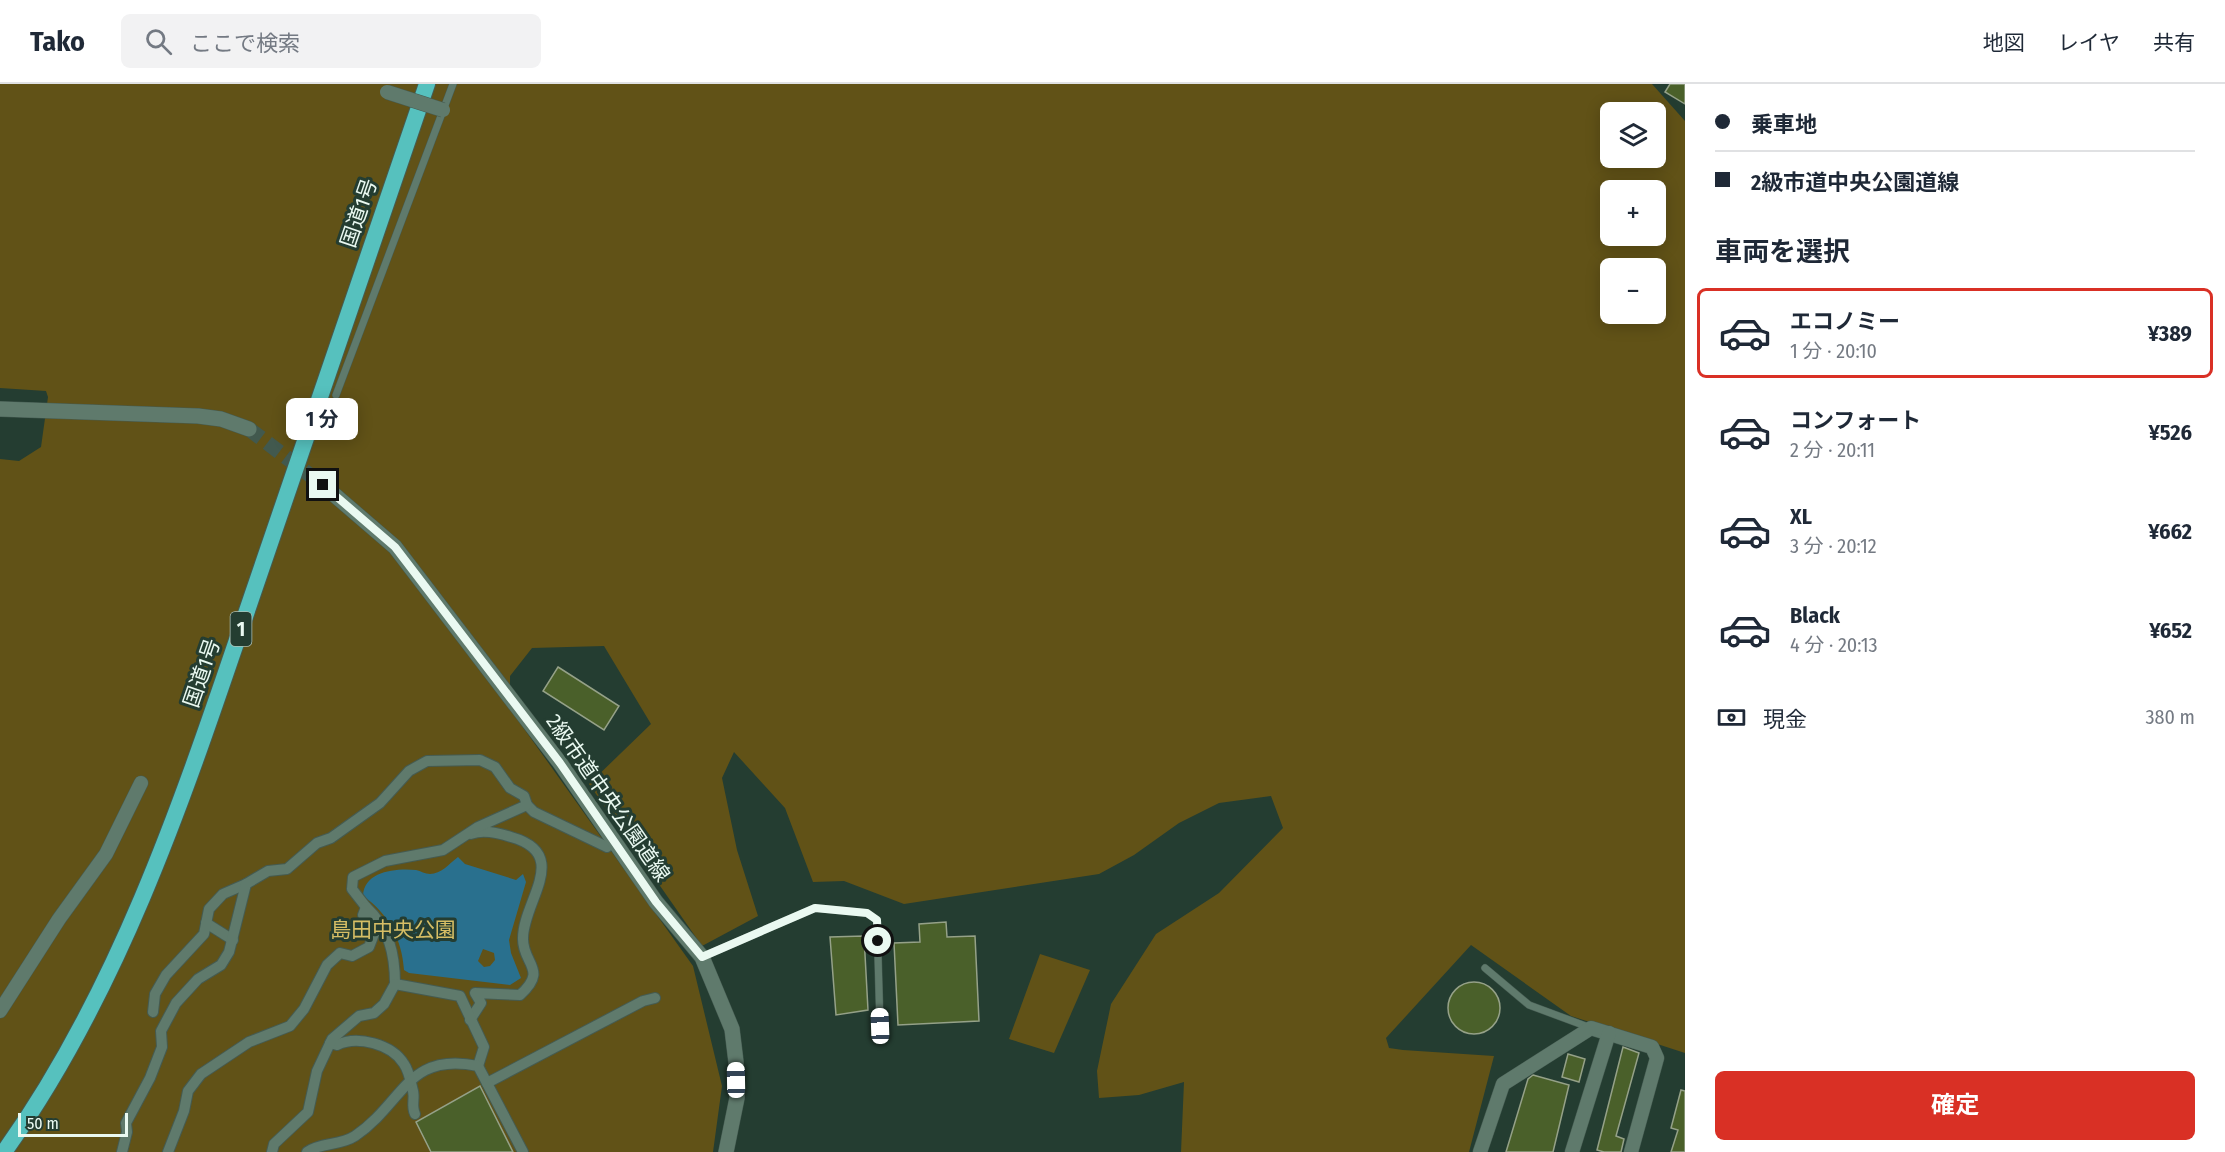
<!DOCTYPE html>
<html lang="ja">
<head>
<meta charset="utf-8">
<style>
  :root { --surface:#fff; --page:#f2f2f3; --text:#1f2937; --muted:#747a83; --line:#e0e1e3; --accent:#d93025 }
  body { margin:0; font-family:"Fira Sans Condensed","Noto Sans JP",sans-serif; background:var(--page); color:var(--text); height:100vh; display:flex; flex-direction:column; font-size:22px; white-space:nowrap }
  * { box-sizing:border-box; margin:0 }
  p { font-size:20px; color:var(--muted) }
  .icon { flex:none; width:33px; height:33px; fill:none; stroke:currentColor; stroke-width:2; stroke-linecap:round; stroke-linejoin:round }
  .map { position:relative; flex:1; overflow:hidden }
  .side { display:flex; flex-direction:column; background:var(--surface); width:540px }
  .side>* { flex:none }
  .hud { display:grid; align-content:center; height:132px; padding:0 30px; background:var(--surface) }
  .fabs { position:absolute; left:1600px; top:18px; display:grid; gap:12px }
  .fabs a { display:grid; place-items:center; width:66px; height:66px; border-radius:9px; background:var(--surface); box-shadow:0 3px 15px #0003; font-size:30px }
  .scale { position:absolute; left:18px; bottom:15px; width:110px; box-sizing:border-box; padding-left:6px; border:3px solid #eaf9f1; border-top:0; font-size:16px; line-height:21px; white-space:nowrap; color:#eaf9f1; -webkit-text-stroke:4px #243d31; paint-order:stroke }
  .end { position:absolute; width:27px; height:27px; margin:-14px; border:8px solid #eaf9f1; background:#111; box-shadow:0 0 0 3px #111 }
  .from { border-radius:50% }
  .bubble { position:absolute; height:42px; border-radius:9px; background:var(--surface); box-shadow:0 3px 15px #0003; font-size:20px; font-weight:700; line-height:42px; text-align:center }
  .car { position:absolute; width:18px; height:36px; margin:-18px -9px; border-radius:8px; box-shadow:0 0 4px 2px #0007; background:linear-gradient(#fff 24%,#345 0 40%,#fff 0 76%,#345 0 86%,#fff 0) }
  .hud b { display:flex; align-items:center; gap:21px; height:57px; font-size:22px }
  .hud b+b { border-top:2px solid var(--line) }
  .hud i { width:15px; height:15px; background:var(--text) }
  ul { padding:0; list-style:none }
  li { display:flex; align-items:center; gap:18px; height:90px; margin:0 12px 9px; padding:0 18px; border:3px solid transparent; border-radius:9px }
  li div { flex:1 }
  li b { display:block; font-size:22px }
  li em { font-style:normal; font-weight:700 }
  li.active { border-color:var(--accent) }
  li>.icon { width:54px; height:54px; stroke-width:1.5 }
  h2 { padding:0 30px; font-size:27px; line-height:72px }
  .pay { display:flex; align-items:center; gap:15px; height:66px; padding:0 30px; font-size:22px }
  .pay p { margin-inline-start:auto }
  .action { display:flex; gap:12px; margin-top:auto; padding:12px 30px }
  .action a { flex:1; height:69px; border-radius:9px; background:var(--accent); color:#fff; font-size:24px; font-weight:700; line-height:69px; text-align:center }
  header { display:flex; align-items:center; gap:36px; box-sizing:border-box; height:84px; padding:0 30px; background:var(--surface); border-bottom:2px solid var(--line) }
  header strong { font-size:28px }
  nav { display:flex; gap:33px; margin-inline-start:auto; font-size:21px }
  .search { width:420px; height:54px; background:var(--page); display:flex; align-items:center; gap:15px; box-sizing:border-box; padding:0 21px; border-radius:9px; color:var(--muted); font-size:22px }
  main { display:flex; flex:1; min-height:0 }
  .map>svg:first-child { display:block }
</style>
</head>
<body>
<header>
<strong>Tako</strong>
<div class="search"><svg class="icon" aria-label="search" viewBox="0 0 24 24"><circle cx="10" cy="10" r="6"/><path d="M15 15l6 6"/></svg>ここで検索</div>
<nav><a>地図</a><a>レイヤ</a><a>共有</a></nav>
</header>
<main>
<div class="map">
<svg width="1685" height="1068" viewBox="0 0 1685 1068">
  <rect width="100%" height="100%" fill="#243d31"/>
  <g fill="#615217" fill-rule="evenodd">
    <path d="M0 0H1652L1685 37V969L1571 932 1471 861 1386 954 1389 964 1403 966 1494 972 1469 1068H1181L1184 998 1139 1011 1099 1014 1097 987 1111 920 1156 850 1219 809 1283 744 1271 712 1219 719 1179 739 1134 771 1099 790 904 820 844 797 813 798 785 724 734 668 722 694 737 766 758 832 702 862 589 700 651 640 604 562 532 564 510 592V625L693 882 722 1002 713 1068H0V375L19 377 41 363 48 313 46 307 0 304ZM1611 28H1656V74H1611ZM1611 106H1656V152H1611ZM1611 184H1656V230H1611Z"/>
    <path d="M1040 870 1090 886 1054 969 1009 955Z"/>
  </g>
  <path fill="#29708e" fill-rule="evenodd" d="M458 773 465 780 516 796 523 790 526 798 509 856 511 869 521 894 510 901 409 889 404 886C402 855 388 829 363 812 364 787 396 784 416 786 421 787 425 790 430 790 441 790 449 780 458 773ZM483 865 494 869 495 876 490 882 484 883 478 877Z"/>
  <g fill="#4a602a" stroke="#95a188" stroke-width="1.5">
    <path d="M1670 0H1685V20L1665 8Z"/>
    <path d="M558 583 619 622 604 646 543 607Z"/>
    <path d="M946 838 947 853 975 852 979 937 898 941 894 859 920 858 919 840Z"/>
    <path d="M864 852 868 926 836 931 830 853Z"/>
    <circle cx="1474" cy="924" r="26"/>
    <path d="M1623 963 1639 969 1616 1052 1624 1055 1621 1068H1604L1597 1066Z"/>
    <path d="M1568 970 1585 975 1579 998 1562 993Z"/>
    <path d="M1533 991 1569 1001 1553 1068H1506L1528 995Z"/>
    <path d="M480 1002 513 1068H431L416 1038Z"/>
    <path d="M1681 1006 1685 1007V1068H1671L1678 1046 1671 1044Z"/>
  </g>
  <g fill="none" stroke-linecap="round" stroke-linejoin="round">
    <path stroke="#42594e" stroke-width="15" stroke-dasharray="15 8" stroke-linecap="butt" d="M249 345 323 401"/>
    <defs>
      <g id="service">
        <path d="M336 311 453 0"/>
        <path d="M702 873 815 824 867 829 877 836 880 942"/>
        <path d="M1485 884 1529 921 1591 944"/>
      </g>
      <g id="pedestrian">
        <path d="M527 721 534 728 607 763"/>
        <path d="M206 839 233 856"/>
        <path d="M153 928 155 910 166 891 204 850 209 825 223 810 246 800"/>
        <path d="M470 936 481 919 475 909 520 911C549 885 522 880 523 854 523 817 572 770 511 753 499 749 483 745 471 750"/>
        <path d="M330 959 337 961C357 951 392 960 404 980 409 987 411 999 413 1007 415 1015 411 1022 415 1030"/>
        <path d="M487 999 643 917 655 914"/>
        <path d="M122 1068 127 1048 126 1039 150 994 162 963 161 947 176 919 198 895 221 881 229 868 246 800 268 787 287 785 317 759 331 754 380 719 409 687 427 677 480 676 495 683 510 704 524 712 527 721 478 743 443 766 385 777 353 793 352 805 366 823"/>
        <path d="M168 1068 184 1027 188 1007 201 990 249 958 290 942 304 925 327 881 340 869 352 872 369 863 374 850 363 831 366 823C389 844 395 870 395 900"/>
        <path d="M272 1068 274 1060 308 1028 317 987 332 955 359 932 374 929 384 920 395 900 460 912 484 963 478 982"/>
        <path d="M307 1068C321 1058 340 1062 355 1052 404 1019 407 967 478 982L523 1068"/>
      </g>
      <g id="minor">
        <path d="M0 927 59 835 106 770 141 699"/>
        <path d="M1480 1068 1503 1000 1591 944 1652 963 1657 974 1631 1068"/>
        <path d="M1572 1068 1609 949"/>
      </g>
      <g id="tertiary">
        <path d="M0 325 198 332 221 335 249 345"/>
        <path d="M323 401 395 463 560 679 656 818 702 873 732 945 736 978 737 1014 726 1068"/>
      </g>
      <path id="trunk" d="M4 1068C122 903 186 706 251 515 310 344 368 172 427 0"/>
    </defs>
    <use href="#service" stroke="#455b51" stroke-width="8"/>
    <use href="#pedestrian" stroke="#455b51" stroke-width="12"/>
    <use href="#minor" stroke="#455b51" stroke-width="15"/>
    <use href="#tertiary" stroke="#455b51" stroke-width="16"/>
    <use href="#trunk" stroke="#455b51" stroke-width="18"/>
    <use href="#service" stroke="#5f7a6c" stroke-width="7"/>
    <use href="#pedestrian" stroke="#5f7a6c" stroke-width="10"/>
    <use href="#minor" stroke="#5f7a6c" stroke-width="14"/>
    <use href="#tertiary" stroke="#5f7a6c" stroke-width="15"/>
    <use href="#trunk" stroke="#56c1be" stroke-width="16"/>
    <defs>
      <path id="minor-bridge" d="M387 8 443 26"/>
    </defs>
    <use href="#minor-bridge" stroke="#455b51" stroke-width="15" stroke-linecap="butt"/>
    <use href="#minor-bridge" stroke="#5f7a6c" stroke-width="14"/>
  </g>
  <g fill="none" stroke-linecap="round" stroke-linejoin="round">
    <path stroke="#eaf9f1" stroke-width="8" d="M323 401 395 463 560 679 656 818 702 873 815 824 867 829 877 836 878 857"/>
  </g>
  <g text-anchor="middle" dominant-baseline="central" stroke-width="6" stroke-linejoin="round" paint-order="stroke">
    <rect fill="#243d31" stroke="#afc1b7" stroke-width="1.5" x="230.5" y="528" width="21" height="34" rx="4.5"/>
    <g font-size="20" font-weight="bold" fill="#eaf9f1">
      <text x="241" y="545">1</text>
    </g>
    <g font-size="21" fill="#eaf9f1" stroke="#243d31">
      <text transform="translate(359 129) rotate(-71)">国道1号</text>
      <text transform="translate(202 589) rotate(-71)">国道1号</text>
      <text transform="translate(608 714) rotate(55)">2級市道中央公園道線</text>
    </g>
    <g font-size="21" fill="#d6be65" stroke="#243d31">
      <text x="393" y="846">島田中央公園</text>
    </g>
  </g>
</svg>
<div class="fabs">
<a><svg class="icon" aria-label="layers" viewBox="0 0 24 24"><path d="M12 4l9 5-9 5-9-5zM3 14l9 5 9-5"/></svg></a>
<a>+</a>
<a>−</a>
</div>
<div class="scale">50 m</div>
<i class="end from" style="left:878px;top:857px"></i>
<i class="end" style="left:323px;top:401px"></i>
<div class="bubble" style="left:286px;top:314px;width:72px">1 分</div>
<i class="car" style="left:880px;top:942px;rotate:358deg"></i>
<i class="car" style="left:736px;top:996px;rotate:359deg"></i>
</div>
<section class="side">
<div class="hud">
<b><i class="from"></i>乗車地</b>
<b><i></i>2級市道中央公園道線</b>
</div>
<h2>車両を選択</h2>
<ul>
<li class="active"><svg class="icon" aria-label="car" viewBox="0 0 24 24"><path d="M5 17H2v-5l4-1 3-4h7l3 4 3 1v5h-3M9 17h6M6 11h13"/><circle cx="7" cy="17" r="2"/><circle cx="17" cy="17" r="2"/></svg><div><b>エコノミー</b><p>1 分 · 20:10</p></div><em>¥389</em></li>
<li><svg class="icon" aria-label="car" viewBox="0 0 24 24"><path d="M5 17H2v-5l4-1 3-4h7l3 4 3 1v5h-3M9 17h6M6 11h13"/><circle cx="7" cy="17" r="2"/><circle cx="17" cy="17" r="2"/></svg><div><b>コンフォート</b><p>2 分 · 20:11</p></div><em>¥526</em></li>
<li><svg class="icon" aria-label="car" viewBox="0 0 24 24"><path d="M5 17H2v-5l4-1 3-4h7l3 4 3 1v5h-3M9 17h6M6 11h13"/><circle cx="7" cy="17" r="2"/><circle cx="17" cy="17" r="2"/></svg><div><b>XL</b><p>3 分 · 20:12</p></div><em>¥662</em></li>
<li><svg class="icon" aria-label="car" viewBox="0 0 24 24"><path d="M5 17H2v-5l4-1 3-4h7l3 4 3 1v5h-3M9 17h6M6 11h13"/><circle cx="7" cy="17" r="2"/><circle cx="17" cy="17" r="2"/></svg><div><b>Black</b><p>4 分 · 20:13</p></div><em>¥652</em></li>
</ul>
<div class="pay"><svg class="icon" aria-label="cash" viewBox="0 0 24 24"><path d="M3 7h18v10H3z"/><circle cx="12" cy="12" r="2"/></svg>現金<p>380 m</p></div>
<div class="action"><a>確定</a></div>
</section>
</main>
</body>
</html>
